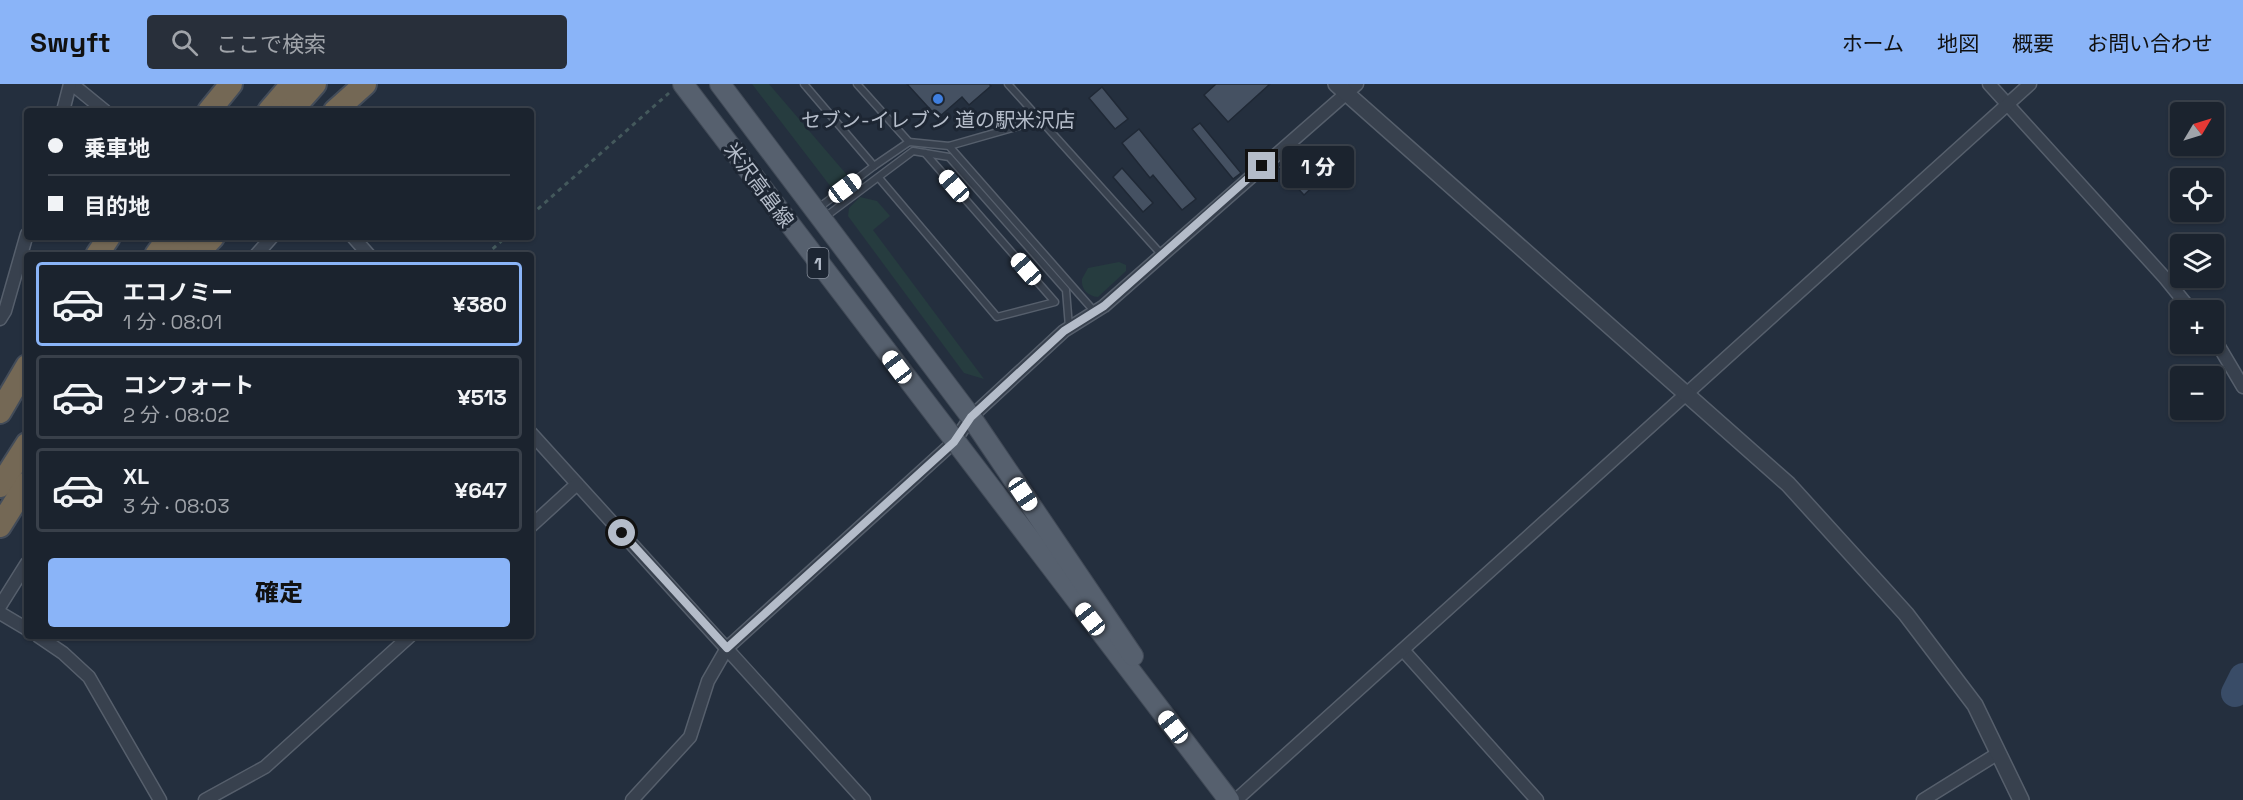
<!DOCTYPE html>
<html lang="ja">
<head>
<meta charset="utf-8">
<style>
  :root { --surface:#1b232e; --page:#282f3a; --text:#f1f3f6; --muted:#a0a4aa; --line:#39404a; --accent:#8ab4f8 }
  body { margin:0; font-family:"Space Grotesk","Noto Sans JP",sans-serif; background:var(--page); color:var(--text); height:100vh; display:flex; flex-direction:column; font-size:22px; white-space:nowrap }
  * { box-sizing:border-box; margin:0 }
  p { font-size:20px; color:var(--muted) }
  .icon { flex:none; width:33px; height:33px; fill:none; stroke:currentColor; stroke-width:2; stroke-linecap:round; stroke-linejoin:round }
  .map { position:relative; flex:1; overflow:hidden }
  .details { position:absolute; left:24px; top:168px; width:510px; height:387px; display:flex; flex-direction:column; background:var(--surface); border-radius:6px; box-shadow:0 2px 4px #0004,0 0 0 2px var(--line) }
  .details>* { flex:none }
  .top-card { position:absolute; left:24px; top:24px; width:510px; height:132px; border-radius:6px; box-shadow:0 2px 4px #0004,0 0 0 2px var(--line); display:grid; align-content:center; height:132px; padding:0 24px; background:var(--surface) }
  .needle { width:39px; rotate:52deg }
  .tools { position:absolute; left:2170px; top:18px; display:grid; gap:12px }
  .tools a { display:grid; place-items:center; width:54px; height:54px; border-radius:6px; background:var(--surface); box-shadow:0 2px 4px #0004,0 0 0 2px var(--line); font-size:30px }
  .end { position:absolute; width:27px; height:27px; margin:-14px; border:8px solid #b4bcc9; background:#111; box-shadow:0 0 0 3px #111 }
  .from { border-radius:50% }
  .bubble { position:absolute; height:42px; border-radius:6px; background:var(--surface); box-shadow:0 2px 4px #0004,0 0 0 2px var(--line); font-size:20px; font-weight:800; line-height:42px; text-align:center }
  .car { position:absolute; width:18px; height:36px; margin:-18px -9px; border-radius:8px; box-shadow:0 0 4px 2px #0007; background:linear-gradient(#fff 24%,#345 0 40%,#fff 0 76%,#345 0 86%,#fff 0) }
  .top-card b { display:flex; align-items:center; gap:21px; height:57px; font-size:22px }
  .top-card b+b { border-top:2px solid var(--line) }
  .top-card i { width:15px; height:15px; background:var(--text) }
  ul { padding:10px 0 0; list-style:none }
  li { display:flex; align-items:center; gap:18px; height:84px; margin:0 12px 9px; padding:0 12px; border:3px solid var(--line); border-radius:6px }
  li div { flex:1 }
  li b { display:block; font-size:22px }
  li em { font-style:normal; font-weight:800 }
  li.active { border-color:var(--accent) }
  li>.icon { width:54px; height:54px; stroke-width:1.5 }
  .primary-button { display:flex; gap:12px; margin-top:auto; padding:12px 24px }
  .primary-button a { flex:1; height:69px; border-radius:6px; background:var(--accent); color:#111; font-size:24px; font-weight:800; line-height:69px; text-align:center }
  header { display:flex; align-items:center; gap:36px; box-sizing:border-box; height:84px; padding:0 30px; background:var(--accent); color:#111 }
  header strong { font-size:28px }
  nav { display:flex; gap:33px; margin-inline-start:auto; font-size:21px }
  .search { width:420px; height:54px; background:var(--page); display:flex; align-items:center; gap:15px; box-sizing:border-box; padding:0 21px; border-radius:6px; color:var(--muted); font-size:22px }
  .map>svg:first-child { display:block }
</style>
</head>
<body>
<header>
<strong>Swyft</strong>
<div class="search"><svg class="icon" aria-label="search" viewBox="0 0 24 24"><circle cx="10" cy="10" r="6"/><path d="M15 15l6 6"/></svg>ここで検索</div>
<nav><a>ホーム</a><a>地図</a><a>概要</a><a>お問い合わせ</a></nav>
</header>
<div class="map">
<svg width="2243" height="716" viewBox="0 0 2243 716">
  <rect width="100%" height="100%" fill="#242f3e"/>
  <g fill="#263c3f">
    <path d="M752 0H769L847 91 831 103Z"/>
    <path d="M860 113 877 117 890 132 873 146 984 295 964 289 848 132 849 124Z"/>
    <path d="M1119 178 1126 181V187L1098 213C1088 212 1081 206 1082 195L1088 184Z"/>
  </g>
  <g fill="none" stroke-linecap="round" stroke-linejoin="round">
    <path stroke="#394c67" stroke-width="28" d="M2235 609 2243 593"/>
  </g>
  <g fill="#455162" stroke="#1f2835" stroke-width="1.5">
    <path d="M907 0H989L991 2 969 21 962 13 938 34Z"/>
    <path d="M1216 0H1270L1228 38 1204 11Z"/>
    <path d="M1102 3 1128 35 1115 45 1089 14Z"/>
    <path d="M1200 39 1241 89 1233 95 1192 45Z"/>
    <path d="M1139 45 1196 115 1182 126 1153 91 1150 94 1122 59Z"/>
    <path d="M1294 68 1320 96 1304 111 1278 83Z"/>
    <path d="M1122 84 1153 119 1143 128 1113 93Z"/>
  </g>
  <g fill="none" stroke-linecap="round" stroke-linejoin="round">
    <defs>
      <g id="service">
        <path d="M804 0 874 82 817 125"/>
        <path d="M857 0 909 58"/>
        <path d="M1008 0 1161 170"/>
        <path d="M949 62 1040 36"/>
        <path d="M874 82 909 58 949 62 1094 227"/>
        <path d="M879 94 997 233 1055 218 925 69"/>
        <path d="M825 133 913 67 949 73 1066 206 1069 243"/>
      </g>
      <g id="minor">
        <path d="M72 0 105 27"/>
        <path d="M1989 0 2165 194 2191 226"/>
        <path d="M63 27 70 0"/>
        <path d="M353 153 369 171"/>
        <path d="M256 171 272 153"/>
        <path d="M0 235 5 227 27 150"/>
        <path d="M2214 254 2243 303"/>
        <path d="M531 349 864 716"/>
        <path d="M531 442 577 400"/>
        <path d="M0 522 27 479"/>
        <path d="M0 529 27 545"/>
        <path d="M38 552 63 569 89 593 160 716"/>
        <path d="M1403 566 1537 716"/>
        <path d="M205 716 265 683 410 552"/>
        <path d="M632 716 690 653 708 597 727 564 954 358 971 333 1064 247 1104 222 1357 0"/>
        <path d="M1236 716 2030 0"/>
        <path d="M1923 716 1997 670"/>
      </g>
      <path id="tertiary" d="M1336 0 1788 400 1906 530 1975 621 2021 716"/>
      <g id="primary">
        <path d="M683 0 1229 716"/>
        <path d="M720 0 971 333 1133 572"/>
      </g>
      <g id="motorway">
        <path d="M209 27 231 0"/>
        <path d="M269 27 292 0"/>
        <path d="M291 27 315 0"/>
        <path d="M335 27 365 0"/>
        <path d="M97 171 109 153"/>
        <path d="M156 171 169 153"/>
        <path d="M178 171 191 153"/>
        <path d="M196 171 213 153"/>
        <path d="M0 328 27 282"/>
        <path d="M0 402 27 360"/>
        <path d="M0 442 27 399"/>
      </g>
    </defs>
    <use href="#service" stroke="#565f6c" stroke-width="9"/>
    <use href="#minor" stroke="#565f6c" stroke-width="15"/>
    <use href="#tertiary" stroke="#565f6c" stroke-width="18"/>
    <use href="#primary" stroke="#414a57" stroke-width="22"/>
    <use href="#motorway" stroke="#434c59" stroke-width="26"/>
    <g stroke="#44595c" stroke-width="3" stroke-dasharray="4.5 4.5" stroke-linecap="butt">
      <path d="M531 131 669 9"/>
      <path d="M486 171 506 153"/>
    </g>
    <use href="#service" stroke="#38414e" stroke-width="6"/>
    <use href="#minor" stroke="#38414e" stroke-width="12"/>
    <use href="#tertiary" stroke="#38414e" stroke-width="15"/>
    <use href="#primary" stroke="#56606e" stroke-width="20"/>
    <use href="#motorway" stroke="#746855" stroke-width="22"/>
  </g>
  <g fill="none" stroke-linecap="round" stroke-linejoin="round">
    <path stroke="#b4bcc9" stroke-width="8" d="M622 449 727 564 954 358 971 333 1064 247 1104 222 1262 82"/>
  </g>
  <circle fill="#3f7fe0" stroke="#1d2633" stroke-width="2" cx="938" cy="15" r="6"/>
  <g text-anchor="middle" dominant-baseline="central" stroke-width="6" stroke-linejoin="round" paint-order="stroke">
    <rect fill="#1d2633" stroke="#878f9c" stroke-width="1.5" x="807.5" y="164" width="21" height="30" rx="4.5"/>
    <g font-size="18" font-weight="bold" fill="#b4bcc9">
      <text x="818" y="179">1</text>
    </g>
    <g font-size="20" fill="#b4bcc9" stroke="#1d2633">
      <text x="938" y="36">セブン-イレブン 道の駅米沢店</text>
    </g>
    <g font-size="20" fill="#b4bcc9" stroke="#1d2633">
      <text transform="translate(759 101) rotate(53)">米沢高畠線</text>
    </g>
  </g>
</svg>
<div class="tools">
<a><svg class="needle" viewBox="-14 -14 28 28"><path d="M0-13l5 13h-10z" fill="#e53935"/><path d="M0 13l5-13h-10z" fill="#a0a4aa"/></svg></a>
<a><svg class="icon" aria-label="locate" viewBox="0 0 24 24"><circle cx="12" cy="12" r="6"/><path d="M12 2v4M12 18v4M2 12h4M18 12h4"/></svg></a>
<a><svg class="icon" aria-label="layers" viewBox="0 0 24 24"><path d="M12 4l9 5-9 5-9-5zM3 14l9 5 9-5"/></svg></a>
<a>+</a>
<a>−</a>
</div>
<i class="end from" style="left:622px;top:449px"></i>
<i class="end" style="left:1262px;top:82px"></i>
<div class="bubble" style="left:1282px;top:62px;width:72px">1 分</div>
<i class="car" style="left:954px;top:102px;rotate:319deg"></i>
<i class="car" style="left:845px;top:104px;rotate:53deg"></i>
<i class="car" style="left:1026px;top:185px;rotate:319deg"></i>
<i class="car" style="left:897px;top:283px;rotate:323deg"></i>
<i class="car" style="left:1023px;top:410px;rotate:146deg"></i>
<i class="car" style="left:1090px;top:535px;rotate:322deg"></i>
<i class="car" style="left:1173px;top:643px;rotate:322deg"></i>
<div class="top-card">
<b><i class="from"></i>乗車地</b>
<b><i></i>目的地</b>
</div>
<section class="details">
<ul>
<li class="active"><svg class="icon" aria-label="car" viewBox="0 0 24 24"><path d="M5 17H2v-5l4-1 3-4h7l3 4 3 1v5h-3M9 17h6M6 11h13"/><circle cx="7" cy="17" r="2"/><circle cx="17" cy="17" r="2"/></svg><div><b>エコノミー</b><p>1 分 · 08:01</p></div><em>¥380</em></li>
<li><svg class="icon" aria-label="car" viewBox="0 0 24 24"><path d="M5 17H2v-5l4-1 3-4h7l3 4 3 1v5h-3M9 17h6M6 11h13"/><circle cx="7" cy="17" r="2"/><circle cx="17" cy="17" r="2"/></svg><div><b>コンフォート</b><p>2 分 · 08:02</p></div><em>¥513</em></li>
<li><svg class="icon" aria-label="car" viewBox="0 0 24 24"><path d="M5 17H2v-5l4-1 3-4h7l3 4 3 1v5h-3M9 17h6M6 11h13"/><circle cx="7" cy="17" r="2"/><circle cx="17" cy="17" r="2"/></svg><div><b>XL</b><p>3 分 · 08:03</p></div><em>¥647</em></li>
</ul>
<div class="primary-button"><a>確定</a></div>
</section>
</div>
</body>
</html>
